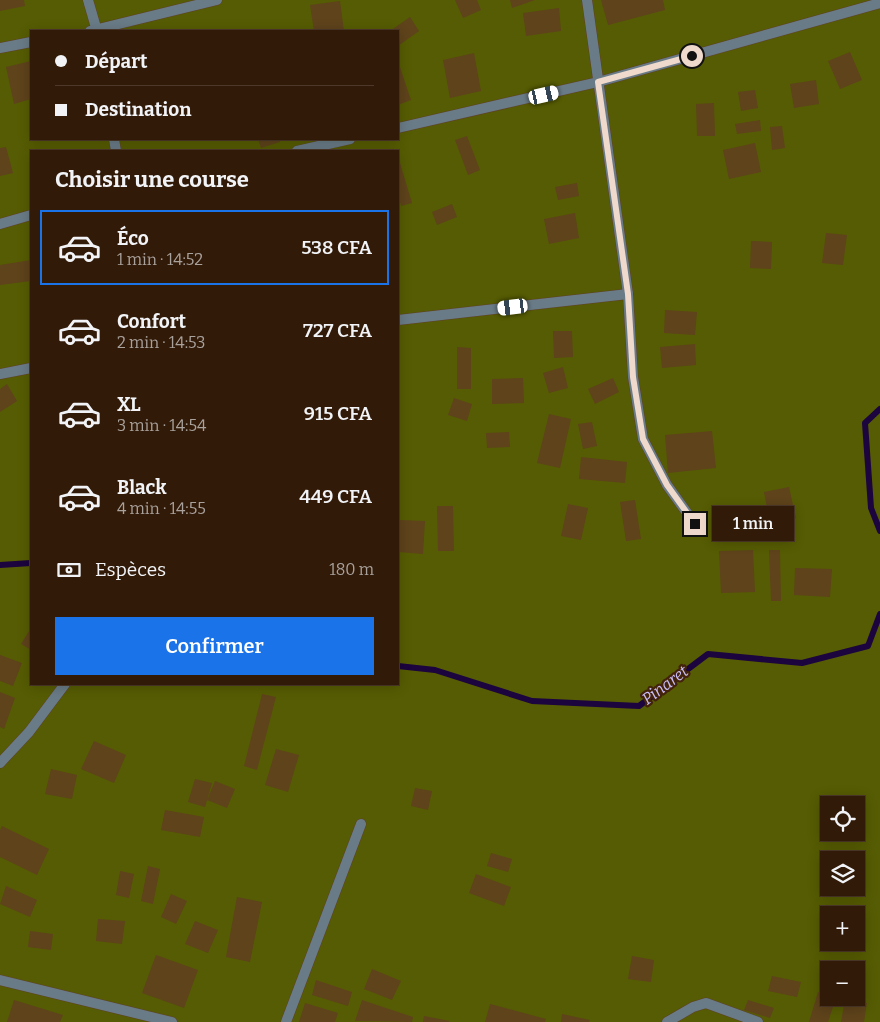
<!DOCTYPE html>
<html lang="fr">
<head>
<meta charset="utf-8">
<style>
  :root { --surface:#321a08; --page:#3d2716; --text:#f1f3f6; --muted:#a8a19c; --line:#4d3829; --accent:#1a73e8 }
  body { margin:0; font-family:Bitter,serif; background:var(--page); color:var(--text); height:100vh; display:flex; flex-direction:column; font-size:19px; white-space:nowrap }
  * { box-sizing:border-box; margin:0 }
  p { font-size:16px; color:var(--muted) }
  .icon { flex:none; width:28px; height:28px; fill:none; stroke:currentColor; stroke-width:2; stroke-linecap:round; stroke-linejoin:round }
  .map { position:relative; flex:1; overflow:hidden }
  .drawer { position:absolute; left:30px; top:150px; width:369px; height:535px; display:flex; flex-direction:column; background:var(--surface); border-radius:0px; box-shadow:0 2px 12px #0003,0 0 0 1px var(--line) }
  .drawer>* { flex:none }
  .hud { position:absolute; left:30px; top:30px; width:369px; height:110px; border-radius:0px; box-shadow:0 2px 12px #0003,0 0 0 1px var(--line); display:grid; align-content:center; height:110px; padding:0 25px; background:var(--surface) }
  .tools { position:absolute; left:820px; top:796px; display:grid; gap:10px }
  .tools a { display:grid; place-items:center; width:45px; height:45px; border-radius:0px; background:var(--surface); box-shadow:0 2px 12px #0003,0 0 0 1px var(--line); font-size:25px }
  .end { position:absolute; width:22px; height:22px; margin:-11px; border:6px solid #efd9cc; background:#111; box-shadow:0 0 0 2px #111 }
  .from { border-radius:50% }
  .bubble { position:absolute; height:35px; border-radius:0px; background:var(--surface); box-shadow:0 2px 12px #0003,0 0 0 1px var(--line); font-size:16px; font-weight:600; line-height:35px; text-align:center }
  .car { position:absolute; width:15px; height:30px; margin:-15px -8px; border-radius:6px; box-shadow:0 0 4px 1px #0007; background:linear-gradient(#fff 24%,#345 0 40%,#fff 0 76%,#345 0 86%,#fff 0) }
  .hud b { display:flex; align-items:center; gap:18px; height:48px; font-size:19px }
  .hud b+b { border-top:1px solid var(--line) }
  .hud i { width:12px; height:12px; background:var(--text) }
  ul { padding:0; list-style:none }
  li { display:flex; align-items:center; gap:15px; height:75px; margin:0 10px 8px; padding:0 15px; border:2px solid transparent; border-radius:0px }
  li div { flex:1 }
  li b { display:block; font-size:19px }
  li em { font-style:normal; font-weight:600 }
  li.selected { border-color:var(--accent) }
  li>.icon { width:45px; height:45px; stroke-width:1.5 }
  h2 { padding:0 25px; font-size:22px; line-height:60px }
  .pay { display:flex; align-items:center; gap:12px; height:55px; padding:0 25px; font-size:19px }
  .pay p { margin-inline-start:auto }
  .action { display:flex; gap:10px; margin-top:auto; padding:10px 25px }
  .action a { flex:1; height:58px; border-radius:0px; background:var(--accent); color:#fff; font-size:20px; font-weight:600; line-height:58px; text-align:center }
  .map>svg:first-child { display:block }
</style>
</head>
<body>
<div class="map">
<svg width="880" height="1022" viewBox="0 0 880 1022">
  <rect width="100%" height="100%" fill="#43230b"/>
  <path fill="#565c03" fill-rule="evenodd" d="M0 0H880V1022H0ZM31 31H398V139H31ZM31 151H398V684H31ZM829 805H856V832H829ZM829 860H856V888H829ZM829 915H856V942H829ZM829 970H856V998H829Z"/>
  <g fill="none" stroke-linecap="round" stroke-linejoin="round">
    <g stroke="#1c043e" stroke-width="6">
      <path d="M880 409 865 423 871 508 880 531"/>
      <path d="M0 565 31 563"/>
      <path d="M398 666 435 670 532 701 639 706 708 654 802 663 868 646 880 614"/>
    </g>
  </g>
  <g fill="#5e431b">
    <path d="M0 0H24L25 6 0 11Z"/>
    <path d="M455 0H477L481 10 463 18Z"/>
    <path d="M510 0H535L512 8Z"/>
    <path d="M601 0H663L665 10 608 25Z"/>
    <path d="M340 1 344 31H314L310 5Z"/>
    <path d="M559 8 561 31 526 36 523 13Z"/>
    <path d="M410 17 419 31 398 46V31H390Z"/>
    <path d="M850 52 862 80 840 89 828 61Z"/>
    <path d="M474 53 481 91 450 98 443 60Z"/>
    <path d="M31 61V99L14 104 6 67Z"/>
    <path d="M399 64 411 100 398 105V65Z"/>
    <path d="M816 80 819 104 794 108 790 84Z"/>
    <path d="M755 90 758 108 741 111 738 92Z"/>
    <path d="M714 103 715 136H697L696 104Z"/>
    <path d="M760 120 761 131 737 134 735 124Z"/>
    <path d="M782 126 785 148 772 150 770 127Z"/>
    <path d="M467 136 480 170 468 175 455 140Z"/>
    <path d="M258 139H279L280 142 261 148Z"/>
    <path d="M755 143 761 172 729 179 723 150Z"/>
    <path d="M6 147 13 173 0 176V148Z"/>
    <path d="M398 156 412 203 401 206 398 194Z"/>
    <path d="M577 183 579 196 558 200 555 187Z"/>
    <path d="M452 204 457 217 437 225 432 212Z"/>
    <path d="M575 213 579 238 549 244 544 219Z"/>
    <path d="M826 233 847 235 843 265 822 263Z"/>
    <path d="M751 241 772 242 771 269 750 268Z"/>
    <path d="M31 260V281L0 285V265Z"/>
    <path d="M665 310 697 312 695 335 664 333Z"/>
    <path d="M553 331H572L573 357 554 358Z"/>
    <path d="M695 344 696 365 662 368 660 347Z"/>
    <path d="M457 347 471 348V389H457Z"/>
    <path d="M563 367 568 388 549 393 543 373Z"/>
    <path d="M523 378 524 403 492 404V379Z"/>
    <path d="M613 378 619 392 595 404 588 389Z"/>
    <path d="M7 384 17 401 0 412V389Z"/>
    <path d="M454 398 472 404 467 421 448 415Z"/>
    <path d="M549 414 571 419 560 468 537 463Z"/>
    <path d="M592 422 597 446 583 449 578 424Z"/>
    <path d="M712 431 716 468 668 473 665 435Z"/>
    <path d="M509 432 510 447 487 448 486 433Z"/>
    <path d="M581 457 627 462 625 483 579 479Z"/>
    <path d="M789 487 796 518 770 523 764 492Z"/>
    <path d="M635 500 641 539 626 541 620 502Z"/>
    <path d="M568 504 588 508 581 540 561 536Z"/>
    <path d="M437 506H453L454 551H438Z"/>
    <path d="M400 520 425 521 423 554 398 552Z"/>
    <path d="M753 550 755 592 721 593 719 551Z"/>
    <path d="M769 550H780L781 601H771Z"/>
    <path d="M795 568 832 569 830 597 794 595Z"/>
    <path d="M29 631 31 633V650L21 644Z"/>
    <path d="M0 655 22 663 13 686 0 681Z"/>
    <path d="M0 692 15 698 4 729 0 727Z"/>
    <path d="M262 694 276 697 257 770 244 766Z"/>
    <path d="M94 741 126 755 114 783 81 769Z"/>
    <path d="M276 749 299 755 288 792 265 785Z"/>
    <path d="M51 769 77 775 72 799 45 794Z"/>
    <path d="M195 779 212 783 205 807 188 802Z"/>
    <path d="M215 781 235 789 227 808 207 800Z"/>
    <path d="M415 788 432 791 428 810 411 806Z"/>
    <path d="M165 810 204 817 200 837 161 830Z"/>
    <path d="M2 826 49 849 37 875 0 857V830Z"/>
    <path d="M491 853 512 859 508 872 487 866Z"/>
    <path d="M148 866 160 869 153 904 141 901Z"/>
    <path d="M120 871 134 874 129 898 116 895Z"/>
    <path d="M476 874 511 887 504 906 469 893Z"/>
    <path d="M6 886 37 900 30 917 0 904Z"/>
    <path d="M171 894 187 901 176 924 161 917Z"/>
    <path d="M237 897 262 902 250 962 226 957Z"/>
    <path d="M98 919 125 921 122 944 96 941Z"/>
    <path d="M195 921 218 930 208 953 185 944Z"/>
    <path d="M30 931 53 934 51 950 28 947Z"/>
    <path d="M156 955 198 970 184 1008 142 993Z"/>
    <path d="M632 956 654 960 651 982 628 979Z"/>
    <path d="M372 969 401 981 392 1000 364 989Z"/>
    <path d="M772 976 801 982 797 997 768 991Z"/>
    <path d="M316 980 352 992 348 1006 312 995Z"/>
    <path d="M818 992 829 995V998H836L828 1022H809Z"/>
    <path d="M845 999 867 1003 864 1022H841Z"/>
    <path d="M14 1000 63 1015 60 1022H7Z"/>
    <path d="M362 1000 413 1017 412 1022 355 1021Z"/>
    <path d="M748 1000 774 1008 770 1018 744 1010Z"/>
    <path d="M305 1003 338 1013 335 1022H299Z"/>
    <path d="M490 1004 546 1019 545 1022H485Z"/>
    <path d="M562 1014 590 1020 589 1022H561Z"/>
    <path d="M424 1016 450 1021 449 1022H423Z"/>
  </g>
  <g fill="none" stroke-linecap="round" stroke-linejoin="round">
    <defs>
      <g id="street">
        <path d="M88 0 97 31"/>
        <path d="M587 0 628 294 633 377 643 439 667 485 695 524"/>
        <path d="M90 31 217 0"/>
        <path d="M0 48 31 42"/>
        <path d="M398 128 598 82 880 3"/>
        <path d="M114 139 116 151"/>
        <path d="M297 151 350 139"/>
        <path d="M0 224 31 215"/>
        <path d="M398 320 628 294"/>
        <path d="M0 374 31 368"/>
        <path d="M0 763 29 732 65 684"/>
        <path d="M0 980 172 1022"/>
        <path d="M286 1022 361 824"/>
        <path d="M667 1022 693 1007 706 1003 758 1022"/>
      </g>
    </defs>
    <use href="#street" stroke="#5f402a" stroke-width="11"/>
    <use href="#street" stroke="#697b86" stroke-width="10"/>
  </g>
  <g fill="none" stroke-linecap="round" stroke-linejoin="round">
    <path stroke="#efd9cc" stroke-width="6" d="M692 56 598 82 628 294 633 377 643 439 667 485 695 524"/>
  </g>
  <g text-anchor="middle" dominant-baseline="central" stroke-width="4.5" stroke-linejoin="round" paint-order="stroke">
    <g font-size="16" font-style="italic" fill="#cabef6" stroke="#43230b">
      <text transform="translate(665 685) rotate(-37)">Pinaret</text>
    </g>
  </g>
</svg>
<div class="tools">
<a><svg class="icon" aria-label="locate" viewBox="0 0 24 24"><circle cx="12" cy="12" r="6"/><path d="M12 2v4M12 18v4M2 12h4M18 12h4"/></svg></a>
<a><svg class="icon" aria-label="layers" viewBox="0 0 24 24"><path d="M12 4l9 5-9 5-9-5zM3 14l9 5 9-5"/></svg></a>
<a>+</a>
<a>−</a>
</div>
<i class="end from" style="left:692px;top:56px"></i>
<i class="end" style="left:695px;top:524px"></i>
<div class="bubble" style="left:712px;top:506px;width:82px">1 min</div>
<i class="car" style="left:544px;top:95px;rotate:77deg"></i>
<i class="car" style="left:513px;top:307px;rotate:263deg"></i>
<div class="hud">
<b><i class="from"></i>Départ</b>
<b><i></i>Destination</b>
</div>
<section class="drawer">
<h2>Choisir une course</h2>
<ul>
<li class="selected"><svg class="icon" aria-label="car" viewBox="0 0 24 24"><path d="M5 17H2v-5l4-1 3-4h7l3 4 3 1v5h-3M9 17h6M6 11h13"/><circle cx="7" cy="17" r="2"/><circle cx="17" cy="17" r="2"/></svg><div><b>Éco</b><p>1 min · 14:52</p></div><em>538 CFA</em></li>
<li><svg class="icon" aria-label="car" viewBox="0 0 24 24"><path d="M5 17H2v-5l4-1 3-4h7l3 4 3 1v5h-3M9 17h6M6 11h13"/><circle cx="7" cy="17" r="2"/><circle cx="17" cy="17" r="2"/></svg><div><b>Confort</b><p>2 min · 14:53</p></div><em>727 CFA</em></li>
<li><svg class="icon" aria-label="car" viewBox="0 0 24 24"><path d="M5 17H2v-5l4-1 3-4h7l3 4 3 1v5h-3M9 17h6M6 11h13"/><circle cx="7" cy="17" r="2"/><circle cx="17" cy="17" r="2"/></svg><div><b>XL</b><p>3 min · 14:54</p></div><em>915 CFA</em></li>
<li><svg class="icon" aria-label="car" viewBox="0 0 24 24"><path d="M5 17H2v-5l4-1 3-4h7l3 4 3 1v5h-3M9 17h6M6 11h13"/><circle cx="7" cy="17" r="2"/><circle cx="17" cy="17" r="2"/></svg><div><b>Black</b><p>4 min · 14:55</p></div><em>449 CFA</em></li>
</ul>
<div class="pay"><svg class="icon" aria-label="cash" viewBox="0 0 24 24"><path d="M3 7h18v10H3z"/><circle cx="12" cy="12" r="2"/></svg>Espèces<p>180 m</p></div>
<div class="action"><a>Confirmer</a></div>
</section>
</div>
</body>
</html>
